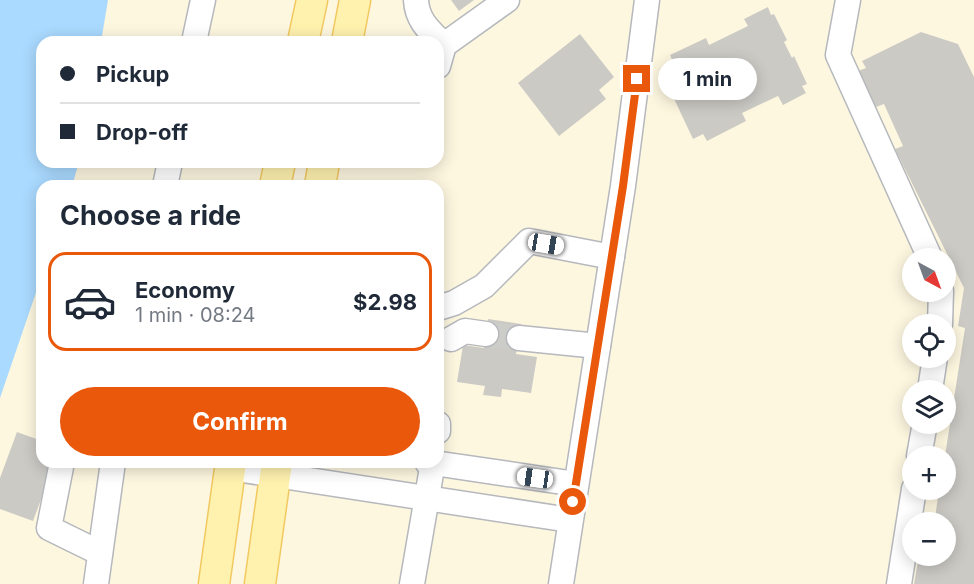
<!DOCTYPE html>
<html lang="en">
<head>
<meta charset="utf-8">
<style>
  :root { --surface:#fff; --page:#f6f6f7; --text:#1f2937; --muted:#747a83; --line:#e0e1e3; --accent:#ea580c }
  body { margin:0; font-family:Inter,sans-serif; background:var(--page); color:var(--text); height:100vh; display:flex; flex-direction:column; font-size:22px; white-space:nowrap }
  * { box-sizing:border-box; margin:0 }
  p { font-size:20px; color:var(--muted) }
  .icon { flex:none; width:33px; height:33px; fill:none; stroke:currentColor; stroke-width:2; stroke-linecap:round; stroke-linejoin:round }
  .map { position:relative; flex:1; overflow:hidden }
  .sheet { position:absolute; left:36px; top:180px; width:408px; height:288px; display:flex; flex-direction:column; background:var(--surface); border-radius:18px; box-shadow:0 3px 15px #0003 }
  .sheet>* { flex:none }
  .banner { position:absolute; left:36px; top:36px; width:408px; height:132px; border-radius:18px; box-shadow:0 3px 15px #0003; display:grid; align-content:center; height:132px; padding:0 24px; background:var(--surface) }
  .needle { width:39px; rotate:139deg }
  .buttons { position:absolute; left:902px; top:248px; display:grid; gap:12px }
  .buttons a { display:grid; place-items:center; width:54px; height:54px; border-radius:50%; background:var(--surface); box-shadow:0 3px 15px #0003; font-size:30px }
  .end { position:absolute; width:27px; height:27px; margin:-14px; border:8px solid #ea580c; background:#fff; box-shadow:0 0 0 3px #fff }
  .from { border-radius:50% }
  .bubble { position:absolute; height:42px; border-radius:21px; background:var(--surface); box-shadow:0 3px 15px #0003; font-size:20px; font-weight:700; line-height:42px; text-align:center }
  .car { position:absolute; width:18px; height:36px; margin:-18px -9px; border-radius:8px; box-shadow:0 0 4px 2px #0007; background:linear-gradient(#fff 24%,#345 0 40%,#fff 0 76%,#345 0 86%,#fff 0) }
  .banner b { display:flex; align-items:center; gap:21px; height:57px; font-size:22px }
  .banner b+b { border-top:2px solid var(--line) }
  .banner i { width:15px; height:15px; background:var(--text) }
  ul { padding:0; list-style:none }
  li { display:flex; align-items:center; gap:18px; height:99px; margin:0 12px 9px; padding:0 12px; border:3px solid var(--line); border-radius:18px }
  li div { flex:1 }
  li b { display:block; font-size:22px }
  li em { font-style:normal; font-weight:700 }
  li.active { border-color:var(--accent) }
  li>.icon { width:54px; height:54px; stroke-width:1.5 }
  h2 { padding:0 24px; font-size:27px; line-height:72px }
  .action { display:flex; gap:12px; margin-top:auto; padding:12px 24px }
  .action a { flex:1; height:69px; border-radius:36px; background:var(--accent); color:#fff; font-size:24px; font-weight:700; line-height:69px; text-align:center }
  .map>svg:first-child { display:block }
</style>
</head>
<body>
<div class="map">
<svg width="974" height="584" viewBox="0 0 974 584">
  <rect width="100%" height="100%" fill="#f1efe8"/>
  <path fill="#fef7e0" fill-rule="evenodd" d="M33 0H974V584H0V159ZM42 42H438V162H42ZM42 186H438V462H42ZM912 258H945V291H912ZM912 324H945V357H912ZM912 390H945V423H912ZM912 456H945V489H912ZM912 522H945V555H912Z"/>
  <path fill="#aadaff" d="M0 0H108L101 42H42V162H79L72 186H42V275L0 398Z"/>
  <g fill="#cccac5">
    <path d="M451 0H474L459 11Z"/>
    <path d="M768 7 771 15 774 14 787 40 784 42 792 58 794 56 807 84 802 86 806 93 783 105 778 96 742 113 746 121 707 141 703 134 693 139 668 86 673 62 670 55 706 38 709 45 748 26 744 19Z"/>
    <path d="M921 32 958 44 974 77V584H914L919 555H945V522H924L925 517 935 519 939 489H945V456L965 328 958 326 964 288 895 149 903 146 884 104 876 107 858 71 866 68 862 61Z"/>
    <path d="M580 34 614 77 599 90 606 99 559 136 518 83Z"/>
    <path d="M488 319 521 324 516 354 537 357 531 393 502 389 501 397 483 395 485 386 457 382 463 345 484 348Z"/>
    <path d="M17 432 42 441V462H55L33 521 0 509V478Z"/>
  </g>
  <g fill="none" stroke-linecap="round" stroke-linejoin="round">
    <path stroke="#ccccc8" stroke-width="24" stroke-dasharray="24 12" stroke-linecap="butt" d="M486 334 519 338"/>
    <defs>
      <g id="minor">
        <path d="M416 0C417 21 430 31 444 45"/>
        <path d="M848 0 838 55 930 258"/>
        <path d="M194 42 203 0"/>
        <path d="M438 66 444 45 507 0"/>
        <path d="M165 186 170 162"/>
        <path d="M438 308 454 303 484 286 529 241 612 257"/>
        <path d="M940 324 941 291"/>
        <path d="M519 338 598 346"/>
        <path d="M451 339 465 331 486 334"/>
        <path d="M930 390 935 357"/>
        <path d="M438 424V431"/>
        <path d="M919 456 925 423"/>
        <path d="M62 462 49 528 100 553"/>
        <path d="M427 462 576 484"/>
        <path d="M230 468 570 520"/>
        <path d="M96 584 113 462"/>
        <path d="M412 584 433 462"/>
        <path d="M561 584 623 186 647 0"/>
        <path d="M899 584 914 489"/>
      </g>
      <g id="major">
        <path d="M303 42 312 0"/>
        <path d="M347 42 355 0"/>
        <path d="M275 186 280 162"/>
        <path d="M320 186 324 162"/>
        <path d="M214 584 231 462"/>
        <path d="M260 584 277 462"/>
      </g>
    </defs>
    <use href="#minor" stroke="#b5b8bc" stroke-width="27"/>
    <use href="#major" stroke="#f2c960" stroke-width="33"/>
    <use href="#minor" stroke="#fff" stroke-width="24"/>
    <use href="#major" stroke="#fff2af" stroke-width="30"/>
  </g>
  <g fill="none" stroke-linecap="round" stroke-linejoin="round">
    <path stroke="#ea580c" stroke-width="8" d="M573 502 623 186 637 79"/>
  </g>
</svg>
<div class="buttons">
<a><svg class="needle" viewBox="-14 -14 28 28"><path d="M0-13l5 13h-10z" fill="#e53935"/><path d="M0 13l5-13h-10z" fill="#747a83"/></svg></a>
<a><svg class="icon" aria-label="locate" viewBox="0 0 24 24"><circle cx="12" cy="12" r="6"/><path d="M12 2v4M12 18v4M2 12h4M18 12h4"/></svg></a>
<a><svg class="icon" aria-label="layers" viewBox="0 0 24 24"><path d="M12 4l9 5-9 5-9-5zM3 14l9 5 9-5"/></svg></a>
<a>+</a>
<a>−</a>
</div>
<i class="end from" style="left:573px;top:502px"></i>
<i class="end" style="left:637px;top:79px"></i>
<div class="bubble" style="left:658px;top:58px;width:99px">1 min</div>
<i class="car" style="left:546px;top:244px;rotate:100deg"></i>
<i class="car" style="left:535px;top:478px;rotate:278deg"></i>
<div class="banner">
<b><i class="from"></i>Pickup</b>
<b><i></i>Drop-off</b>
</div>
<section class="sheet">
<h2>Choose a ride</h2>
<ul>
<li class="active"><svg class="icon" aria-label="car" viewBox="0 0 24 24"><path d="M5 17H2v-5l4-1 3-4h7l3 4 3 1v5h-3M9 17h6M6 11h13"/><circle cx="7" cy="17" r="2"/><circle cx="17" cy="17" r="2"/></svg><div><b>Economy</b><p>1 min · 08:24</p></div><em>$2.98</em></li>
</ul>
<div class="action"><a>Confirm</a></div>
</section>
</div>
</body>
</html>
